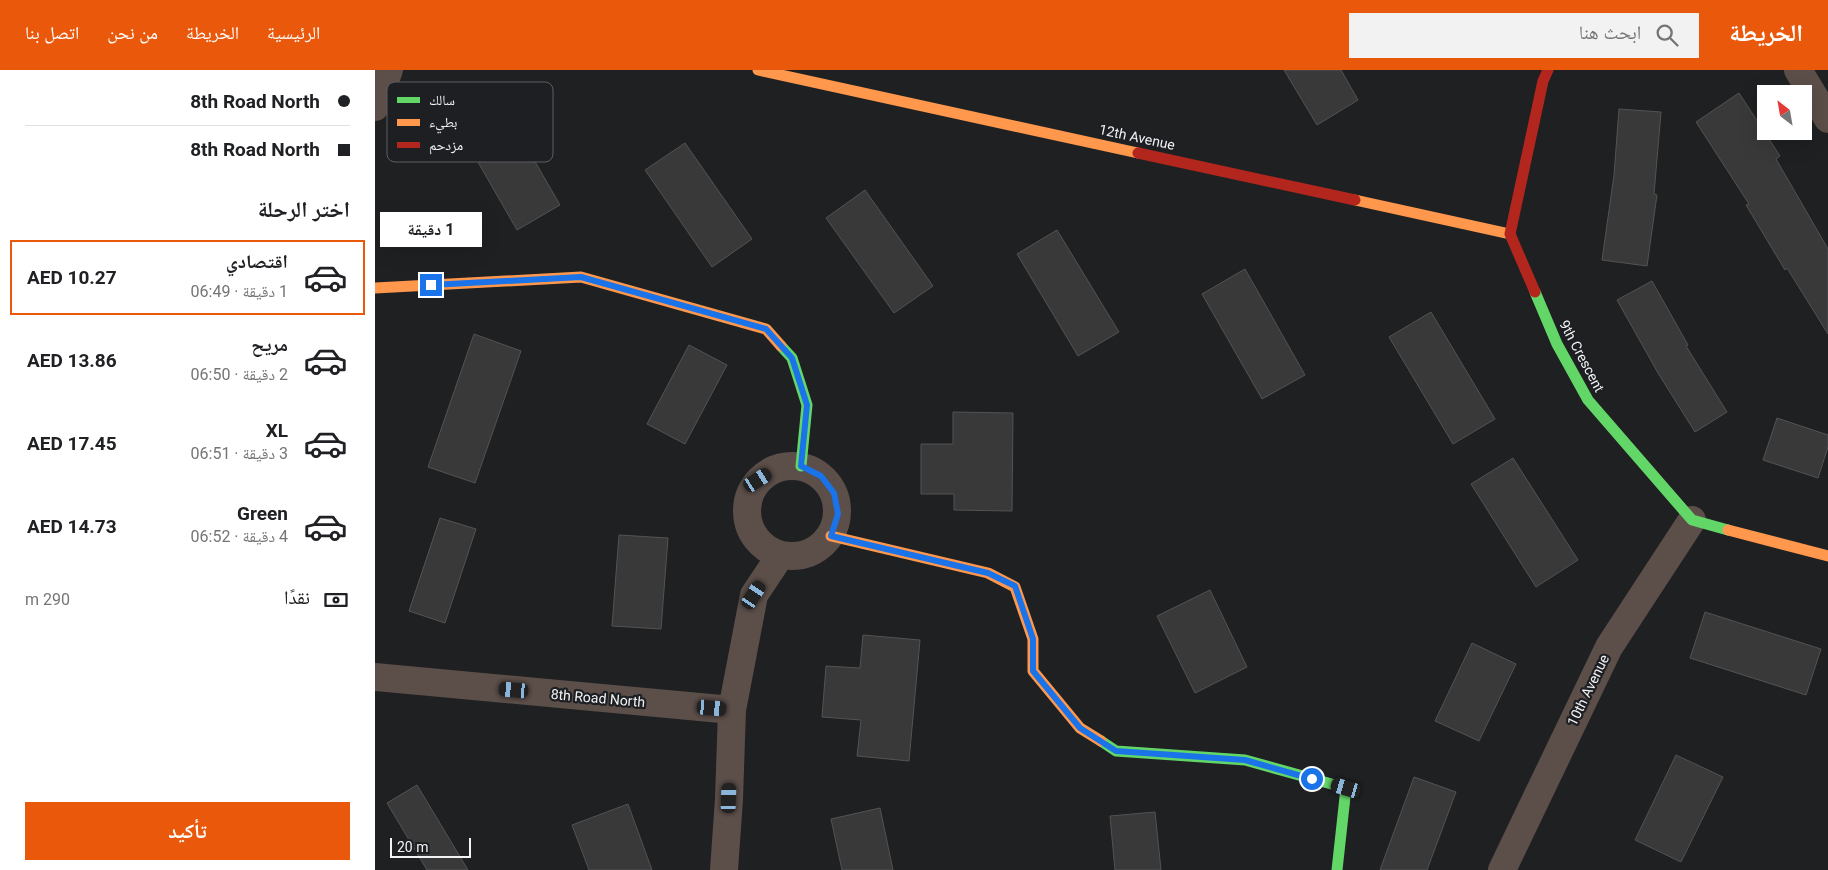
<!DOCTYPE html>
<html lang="ar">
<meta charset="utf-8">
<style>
body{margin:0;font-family:Roboto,"Noto Naskh Arabic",sans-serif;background:#f2f2f2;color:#202124;direction:rtl;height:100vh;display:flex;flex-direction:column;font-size:19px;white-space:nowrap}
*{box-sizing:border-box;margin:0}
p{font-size:16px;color:#757577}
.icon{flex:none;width:28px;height:28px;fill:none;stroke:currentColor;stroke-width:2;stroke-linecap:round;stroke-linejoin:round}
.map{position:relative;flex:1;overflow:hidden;direction:ltr}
.panel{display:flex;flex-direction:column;background:#fff;width:375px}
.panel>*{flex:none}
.hud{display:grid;align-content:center;height:110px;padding:0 25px;background:#fff}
.needle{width:32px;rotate:329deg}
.controls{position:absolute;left:1382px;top:15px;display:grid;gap:10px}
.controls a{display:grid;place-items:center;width:55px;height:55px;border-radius:0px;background:#fff;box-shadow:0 5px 20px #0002;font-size:25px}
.scale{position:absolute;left:15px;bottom:12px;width:81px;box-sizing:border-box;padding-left:5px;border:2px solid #f1f3f5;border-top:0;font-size:14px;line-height:18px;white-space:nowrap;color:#f1f3f5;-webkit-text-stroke:4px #1d1f23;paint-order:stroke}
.end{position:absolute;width:22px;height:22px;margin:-11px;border:6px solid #1a73e8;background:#fff;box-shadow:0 0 0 2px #fff}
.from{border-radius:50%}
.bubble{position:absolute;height:35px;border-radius:0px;background:#fff;box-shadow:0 5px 20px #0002;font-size:16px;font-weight:700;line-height:35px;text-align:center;direction:rtl}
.car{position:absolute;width:15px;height:30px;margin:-15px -8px;border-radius:6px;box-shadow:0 0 4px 1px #0007;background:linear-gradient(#222 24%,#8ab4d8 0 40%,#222 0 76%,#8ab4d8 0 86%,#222 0)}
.hud b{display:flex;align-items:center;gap:18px;height:48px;font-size:19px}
.hud b+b{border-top:1px solid #e0e0e0}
.hud i{width:12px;height:12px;background:#202124}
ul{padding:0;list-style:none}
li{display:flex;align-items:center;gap:15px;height:75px;margin:0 10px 8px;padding:0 15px;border:2px solid transparent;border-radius:0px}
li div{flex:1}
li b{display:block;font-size:19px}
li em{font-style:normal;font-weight:700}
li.current{border-color:#ea580c}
li>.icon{width:45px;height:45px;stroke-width:1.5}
h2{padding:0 25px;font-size:22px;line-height:60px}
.pay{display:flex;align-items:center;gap:12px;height:55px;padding:0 25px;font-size:19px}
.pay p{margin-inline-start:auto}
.cta{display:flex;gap:10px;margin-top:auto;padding:10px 25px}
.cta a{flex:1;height:58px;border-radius:0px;background:#ea580c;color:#fff;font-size:20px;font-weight:700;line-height:58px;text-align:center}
header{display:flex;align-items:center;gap:30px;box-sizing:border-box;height:70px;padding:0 25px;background:#ea580c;color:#fff}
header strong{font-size:24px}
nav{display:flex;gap:28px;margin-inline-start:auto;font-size:18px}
.search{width:350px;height:45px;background:#f2f2f2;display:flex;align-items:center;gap:12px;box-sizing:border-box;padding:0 18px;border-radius:0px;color:#757577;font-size:19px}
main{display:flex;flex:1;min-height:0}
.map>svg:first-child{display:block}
.building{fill:#39393a;stroke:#535354}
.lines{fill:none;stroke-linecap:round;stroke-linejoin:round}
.street{stroke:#5c4e49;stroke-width:28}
.fast{stroke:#63d668;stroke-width:11}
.slow{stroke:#ff974d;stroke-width:11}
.jam{stroke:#b3261e;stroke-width:11}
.route{stroke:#1a73e8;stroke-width:6}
.labels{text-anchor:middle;stroke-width:4.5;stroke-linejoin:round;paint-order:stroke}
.street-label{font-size:14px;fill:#f1f3f5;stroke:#1d1f23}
.key{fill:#1d1f23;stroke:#5d5f62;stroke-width:1}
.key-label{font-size:14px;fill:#f1f3f5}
</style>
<header>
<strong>الخريطة</strong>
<div class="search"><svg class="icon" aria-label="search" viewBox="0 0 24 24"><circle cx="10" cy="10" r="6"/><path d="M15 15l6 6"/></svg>ابحث هنا</div>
<nav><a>الرئيسية</a><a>الخريطة</a><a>من نحن</a><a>اتصل بنا</a></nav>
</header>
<main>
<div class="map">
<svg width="1453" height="800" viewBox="0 0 1453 800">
<rect width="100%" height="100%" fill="#1e2022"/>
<!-- building -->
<g class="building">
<polygon points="909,0 966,0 983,30 942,55"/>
<polygon points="1364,23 1405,86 1401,89 1453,179 1453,264 1412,198 1410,200 1371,135 1374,134 1321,52"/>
<polygon points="1244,39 1286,42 1279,124 1282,125 1272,196 1227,190 1239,105"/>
<polygon points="139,55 185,135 142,160 96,80"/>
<polygon points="310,73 377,169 337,197 270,100"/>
<polygon points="490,120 558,216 519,243 451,148"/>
<polygon points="682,160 744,262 703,286 642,184"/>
<polygon points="870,199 930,305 887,329 827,224"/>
<polygon points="1277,211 1313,275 1311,276 1352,342 1320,362 1283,303 1242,230"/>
<polygon points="1056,242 1120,349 1078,374 1014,267"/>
<polygon points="99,264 146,281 100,413 53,397"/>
<polygon points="314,275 352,295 310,374 272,354"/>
<polygon points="578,342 638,343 637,441 579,440 579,424 546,424 546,374 578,374"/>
<polygon points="1402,348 1453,365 1453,377 1443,408 1388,390"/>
<polygon points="1138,388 1203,490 1161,517 1096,414"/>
<polygon points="65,448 101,459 70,553 34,541"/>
<polygon points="244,465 293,468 286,559 237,556"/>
<polygon points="835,520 872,597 820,623 782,546"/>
<polygon points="1330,542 1446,579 1431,625 1315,588"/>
<polygon points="488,565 545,570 534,691 482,686 486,650 447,647 451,596 485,598"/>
<polygon points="1097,573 1141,594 1104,671 1060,651"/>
<polygon points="1301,685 1348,707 1306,792 1260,770"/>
<polygon points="1039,707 1081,722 1052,800 1005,800"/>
<polygon points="42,715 93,800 52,800 12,733"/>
<polygon points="253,734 277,800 214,800 197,755"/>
<polygon points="505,738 518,800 467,800 456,749"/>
<polygon points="780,742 786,800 740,800 735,746"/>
</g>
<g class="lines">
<!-- street -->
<g class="street">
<polyline points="1423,0 1453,49"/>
<polyline points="0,37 14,0"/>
<circle cx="417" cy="441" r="45"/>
<polyline points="0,607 357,640"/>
<polyline points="349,800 354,729 357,640 379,525 405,486"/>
<polyline points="1127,800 1234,577 1317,450"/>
</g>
<!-- fast -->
<g class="fast">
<polyline points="1160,222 1182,274 1213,330 1317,450 1353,460"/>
<polyline points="406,276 417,288 432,335 426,396"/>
<polyline points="726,671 741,681 870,690 971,718 962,800"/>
</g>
<!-- slow -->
<g class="slow">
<polyline points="383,0 763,83"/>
<polyline points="980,130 1135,164"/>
<polyline points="0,218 206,207 391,259 406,276"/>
<polyline points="1353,460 1453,486"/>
<polyline points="456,466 613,503 640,517 658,569 658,601 705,658 726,671"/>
</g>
<!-- jam -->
<g class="jam">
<polyline points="763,83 980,130"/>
<polyline points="1160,222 1135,164 1168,11 1173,0"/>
</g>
</g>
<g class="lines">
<!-- route -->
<polyline class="route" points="56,215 206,207 391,259 417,288 432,335 426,396 446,406 459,423 463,444 456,466 613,503 640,516 658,569 658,601 705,658 741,681 870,690 937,709"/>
</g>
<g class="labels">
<!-- street labels -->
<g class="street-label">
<text transform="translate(762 67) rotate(12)" y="5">12th Avenue</text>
<text transform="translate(1207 286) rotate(62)" y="5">9th Crescent</text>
<text transform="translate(1213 620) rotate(-64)" y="5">10th Avenue</text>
<text transform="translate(223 628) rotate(5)" y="5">8th Road North</text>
</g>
</g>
<!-- legend -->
<rect x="12" y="12" width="166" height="80" rx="8" class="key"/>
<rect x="22" y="27" width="23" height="6" fill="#63d668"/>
<rect x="22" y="49" width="23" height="7" fill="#ff974d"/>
<rect x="22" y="72" width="23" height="6" fill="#b3261e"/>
<g class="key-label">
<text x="54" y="35">سالك</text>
<text x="54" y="57">بطيء</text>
<text x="54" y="80">مزدحم</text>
</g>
</svg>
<div class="controls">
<a><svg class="needle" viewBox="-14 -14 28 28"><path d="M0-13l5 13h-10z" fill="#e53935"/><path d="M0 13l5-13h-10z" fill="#757577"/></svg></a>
</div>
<div class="scale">20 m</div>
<i class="end from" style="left:937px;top:709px"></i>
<i class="end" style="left:56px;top:215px"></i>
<div class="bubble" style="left:5px;top:142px;width:102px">1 دقيقة</div>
<i class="car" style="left:383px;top:410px;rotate:58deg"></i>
<i class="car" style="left:379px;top:525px;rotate:33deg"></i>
<i class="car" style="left:139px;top:620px;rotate:275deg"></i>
<i class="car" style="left:337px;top:638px;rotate:95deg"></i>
<i class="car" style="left:971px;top:718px;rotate:286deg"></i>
<i class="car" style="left:354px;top:728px;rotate:2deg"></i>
</div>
<section class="panel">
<div class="hud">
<b><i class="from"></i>8th Road North</b>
<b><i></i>8th Road North</b>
</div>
<h2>اختر الرحلة</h2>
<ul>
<li class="current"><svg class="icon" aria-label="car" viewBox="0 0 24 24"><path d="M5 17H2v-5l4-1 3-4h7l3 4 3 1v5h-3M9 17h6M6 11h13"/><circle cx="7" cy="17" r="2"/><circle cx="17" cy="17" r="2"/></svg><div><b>اقتصادي</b><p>1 دقيقة · 06:49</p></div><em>AED 10.27</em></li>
<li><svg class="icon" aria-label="car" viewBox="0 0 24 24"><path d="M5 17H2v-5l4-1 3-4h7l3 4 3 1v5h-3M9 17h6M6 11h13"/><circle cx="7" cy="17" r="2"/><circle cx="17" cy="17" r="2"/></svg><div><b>مريح</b><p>2 دقيقة · 06:50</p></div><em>AED 13.86</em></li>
<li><svg class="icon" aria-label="car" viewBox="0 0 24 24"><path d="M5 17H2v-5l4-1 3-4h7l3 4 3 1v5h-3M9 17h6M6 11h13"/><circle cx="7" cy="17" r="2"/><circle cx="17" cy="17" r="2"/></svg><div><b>XL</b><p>3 دقيقة · 06:51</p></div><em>AED 17.45</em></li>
<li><svg class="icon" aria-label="car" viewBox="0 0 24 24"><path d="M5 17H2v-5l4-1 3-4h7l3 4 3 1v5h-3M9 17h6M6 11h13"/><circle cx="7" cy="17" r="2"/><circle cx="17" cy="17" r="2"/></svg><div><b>Green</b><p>4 دقيقة · 06:52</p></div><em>AED 14.73</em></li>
</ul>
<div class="pay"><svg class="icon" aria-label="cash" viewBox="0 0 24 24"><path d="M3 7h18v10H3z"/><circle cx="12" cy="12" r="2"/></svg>نقدًا<p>290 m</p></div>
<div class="cta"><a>تأكيد</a></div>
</section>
</main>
